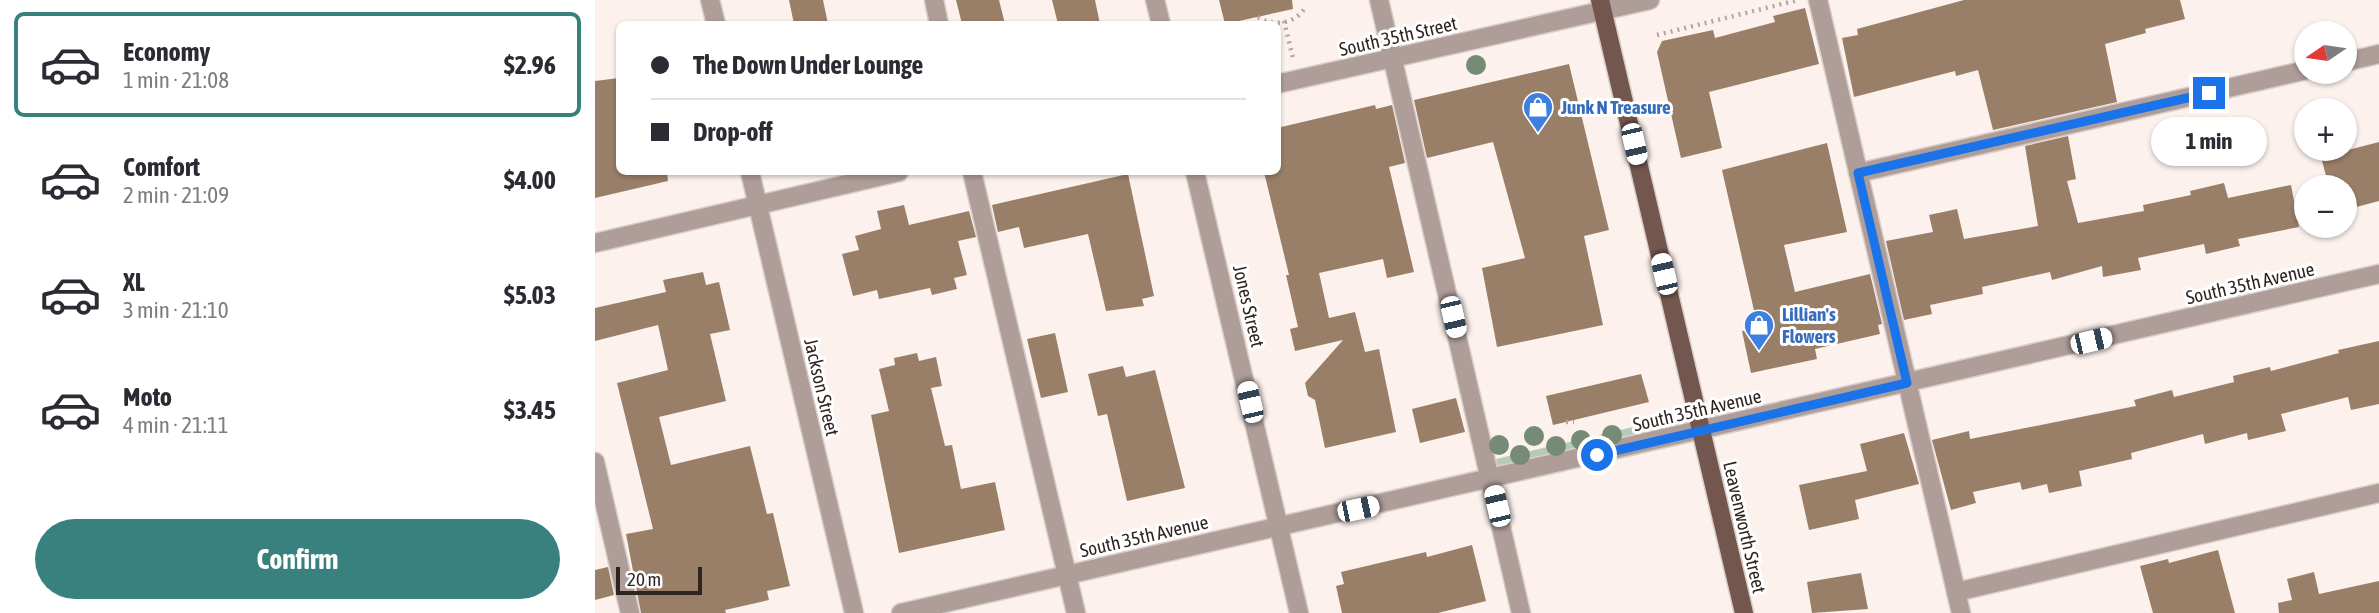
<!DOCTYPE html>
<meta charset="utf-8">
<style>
body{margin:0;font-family:"Asap Condensed",sans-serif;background:#f2f2f3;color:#2b2b33;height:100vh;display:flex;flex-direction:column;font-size:26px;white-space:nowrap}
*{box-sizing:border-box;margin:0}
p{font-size:23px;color:#7c7c81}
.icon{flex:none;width:38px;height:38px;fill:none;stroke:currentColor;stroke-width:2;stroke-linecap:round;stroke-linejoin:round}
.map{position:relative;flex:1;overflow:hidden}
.panel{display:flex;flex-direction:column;background:#fff;width:595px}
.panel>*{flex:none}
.guide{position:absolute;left:21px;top:21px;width:665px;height:154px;border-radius:10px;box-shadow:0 2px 5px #0004;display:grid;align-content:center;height:154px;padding:0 35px;background:#fff}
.needle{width:46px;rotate:257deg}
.tools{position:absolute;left:1699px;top:21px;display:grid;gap:14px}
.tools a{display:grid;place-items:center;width:63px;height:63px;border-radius:50%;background:#fff;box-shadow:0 2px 5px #0004;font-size:35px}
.scale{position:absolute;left:21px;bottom:18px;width:86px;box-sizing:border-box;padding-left:7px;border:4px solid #2e2521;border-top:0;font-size:19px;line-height:24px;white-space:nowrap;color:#2e2521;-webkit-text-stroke:5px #fff;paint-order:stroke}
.end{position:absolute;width:32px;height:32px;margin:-16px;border:9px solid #1a73e8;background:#fff;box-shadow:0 0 0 4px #fff}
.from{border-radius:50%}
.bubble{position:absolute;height:49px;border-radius:24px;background:#fff;box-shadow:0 2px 5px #0004;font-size:23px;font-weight:700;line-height:49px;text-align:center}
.car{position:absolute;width:21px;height:42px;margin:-21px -10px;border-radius:9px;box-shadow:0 0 5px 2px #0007;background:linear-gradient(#fff 24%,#345 0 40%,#fff 0 76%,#345 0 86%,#fff 0)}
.guide b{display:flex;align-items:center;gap:24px;height:66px;font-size:26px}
.guide b+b{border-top:2px solid #e1e1e2}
.guide i{width:18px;height:18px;background:#2b2b33}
ul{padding:12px 0 0;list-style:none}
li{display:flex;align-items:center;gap:21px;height:105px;margin:0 14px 10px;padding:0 21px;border:4px solid transparent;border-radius:10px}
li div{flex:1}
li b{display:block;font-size:26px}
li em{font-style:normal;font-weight:700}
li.selected{border-color:#38817f}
li>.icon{width:63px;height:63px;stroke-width:1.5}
.cta{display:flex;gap:14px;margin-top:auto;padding:14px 35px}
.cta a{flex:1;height:80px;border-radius:42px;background:#38817f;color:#fff;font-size:28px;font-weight:700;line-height:80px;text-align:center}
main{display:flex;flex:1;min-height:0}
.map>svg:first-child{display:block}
.green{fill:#b6cab8}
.building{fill:#9a7f68}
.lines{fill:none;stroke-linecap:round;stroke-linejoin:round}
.minor-casing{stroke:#d7ccc8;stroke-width:21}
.major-casing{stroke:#d7ccc8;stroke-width:21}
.path{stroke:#b1a6a2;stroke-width:4.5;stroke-dasharray:2 5;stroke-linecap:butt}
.minor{stroke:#ae9d98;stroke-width:18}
.major{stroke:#73574f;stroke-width:18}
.tree{fill:#758b76}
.route{stroke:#1a73e8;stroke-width:9}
.labels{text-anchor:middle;stroke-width:6;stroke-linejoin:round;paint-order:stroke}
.street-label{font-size:19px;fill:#2e2521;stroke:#fff}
.shop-label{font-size:19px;font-weight:bold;fill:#366cbe;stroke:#fff;text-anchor:start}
</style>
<main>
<section class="panel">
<ul>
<li class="selected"><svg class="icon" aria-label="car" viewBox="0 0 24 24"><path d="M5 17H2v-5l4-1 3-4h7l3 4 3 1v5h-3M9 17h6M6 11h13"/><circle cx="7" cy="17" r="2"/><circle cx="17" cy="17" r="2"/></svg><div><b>Economy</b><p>1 min · 21:08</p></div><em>$2.96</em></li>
<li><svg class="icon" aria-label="car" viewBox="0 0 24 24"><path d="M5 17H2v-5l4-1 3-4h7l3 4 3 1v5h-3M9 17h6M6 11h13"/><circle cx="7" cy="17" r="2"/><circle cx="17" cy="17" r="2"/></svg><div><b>Comfort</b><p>2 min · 21:09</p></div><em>$4.00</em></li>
<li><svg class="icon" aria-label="car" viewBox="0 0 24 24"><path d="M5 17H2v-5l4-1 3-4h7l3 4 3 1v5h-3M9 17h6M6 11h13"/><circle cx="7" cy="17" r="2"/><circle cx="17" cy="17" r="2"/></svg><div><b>XL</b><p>3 min · 21:10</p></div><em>$5.03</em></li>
<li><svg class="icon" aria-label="car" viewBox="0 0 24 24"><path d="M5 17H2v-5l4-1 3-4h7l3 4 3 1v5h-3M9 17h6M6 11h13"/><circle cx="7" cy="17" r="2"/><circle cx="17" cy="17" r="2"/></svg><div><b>Moto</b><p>4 min · 21:11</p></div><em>$3.45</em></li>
</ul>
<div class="cta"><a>Confirm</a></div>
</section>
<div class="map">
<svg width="1784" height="613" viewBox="0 0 1784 613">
<rect width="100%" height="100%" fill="#fcf1ed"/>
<!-- green -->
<polygon class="green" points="1038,427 1040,434 902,466 901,459"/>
<!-- building -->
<g class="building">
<polygon points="194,0 228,0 233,24 199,24"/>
<polygon points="361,0 404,0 410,24 367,24"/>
<polygon points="457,0 500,0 505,24 463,24"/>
<polygon points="624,0 697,0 698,9 630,24"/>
<polygon points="1369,0 1585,0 1590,19 1550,29 1551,33 1510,44 1522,102 1398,130 1383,70 1361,76 1360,71 1259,97 1247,38 1263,35 1262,29"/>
<polygon points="1210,8 1224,64 1114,92 1127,148 1086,158 1062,52 1067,41 1118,30 1120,38 1180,22 1178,16"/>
<polygon points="974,64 1014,230 989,236 1008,325 902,347 887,268 930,258 898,142 832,158 819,100"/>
<polygon points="24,78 24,172 72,172 73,181 0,198 0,81"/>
<polygon points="780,105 781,109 797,105 810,163 794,167 819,272 792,278 788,259 724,273 734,318 760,312 770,352 784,349 801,432 730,448 720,400 713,396 710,383 748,340 700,351 695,329 703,327 691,275 694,275 669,172 682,172 682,128"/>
<polygon points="1473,136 1481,179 1472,181 1483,223 1549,211 1548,205 1596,195 1595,191 1629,183 1633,198 1696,185 1704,227 1643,239 1645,246 1611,254 1609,244 1543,258 1546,270 1508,277 1507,266 1457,280 1455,272 1387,287 1388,294 1335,305 1337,314 1309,320 1291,241 1338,232 1334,215 1362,209 1369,239 1443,226 1430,146"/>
<polygon points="1784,142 1784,201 1750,210 1750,187 1734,187 1726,157"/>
<polygon points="1232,143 1252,232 1189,245 1200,292 1275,274 1287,324 1283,325 1285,334 1220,349 1222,359 1156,373 1147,331 1163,328 1127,170"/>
<polygon points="533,174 559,296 547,299 549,306 511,311 493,234 429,248 424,227 403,232 397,205"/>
<polygon points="309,205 314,225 374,211 381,237 363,241 372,275 359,278 362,289 337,295 335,288 284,299 282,290 258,296 247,254 264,250 260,236 286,229 282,211"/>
<polygon points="108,272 111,285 124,282 135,330 115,334 131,401 64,417 76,465 155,446 172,514 178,513 195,586 172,591 174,600 130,610 131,613 46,613 31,534 58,529 22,383 73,370 63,325 0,341 0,308 71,292 68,280"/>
<polygon points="460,333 473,392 446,398 432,339"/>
<polygon points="1784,341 1784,404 1756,410 1753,397 1686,414 1691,431 1653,440 1652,433 1610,444 1608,434 1536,453 1537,459 1484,471 1487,486 1454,493 1452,484 1427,490 1425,482 1378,492 1381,503 1356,510 1337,440 1374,431 1375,439 1541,406 1539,400 1577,390 1579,397 1639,382 1638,376 1675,367 1676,371 1744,353 1743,350"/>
<polygon points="322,353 324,361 341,357 347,386 336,388 350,446 357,445 366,489 400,482 410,530 304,553 276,415 294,411 284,369 300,365 299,358"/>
<polygon points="528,366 531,377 560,370 590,488 532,501 512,414 503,416 493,374"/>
<polygon points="1046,374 1054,402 958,425 951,396"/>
<polygon points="861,398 870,432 825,443 817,409"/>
<polygon points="1309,433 1324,484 1260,500 1264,519 1214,530 1204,485 1272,471 1265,444"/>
<polygon points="877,545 891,601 843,613 747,613 741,586 749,584 746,572 831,552 832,557"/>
<polygon points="1623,550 1640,613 1558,613 1545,566 1573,559 1574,563"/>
<polygon points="13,567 19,595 0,600 0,570"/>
<polygon points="1719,572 1724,594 1784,581 1784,613 1684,613 1683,603 1697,600 1692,579"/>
<polygon points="1266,573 1273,609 1217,613 1212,582"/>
</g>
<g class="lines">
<!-- minor casing -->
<g class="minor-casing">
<g id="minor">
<polyline points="115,0 121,24"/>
<polyline points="339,0 344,24"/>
<polyline points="560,0 566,24"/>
<polyline points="784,0 926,613"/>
<polyline points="1223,0 1366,613"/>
<polyline points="1750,62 1784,54"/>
<polyline points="682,84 1055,0"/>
<polyline points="155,172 259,613"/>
<polyline points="377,172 481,613"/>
<polyline points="600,172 704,613"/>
<polyline points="1263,173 1712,70"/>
<polyline points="0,243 304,172"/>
<polyline points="0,462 35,613"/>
<polyline points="1361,592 1784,493"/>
<polyline points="306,613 1784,274"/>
</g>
</g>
<!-- major casing -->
<g class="major-casing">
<polyline id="major" points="1005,0 1149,613"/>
</g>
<!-- path -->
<g class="path">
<path d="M663,17c17,11 39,6 48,-11"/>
<polyline points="689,21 698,58"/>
<polyline points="1062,35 1203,0"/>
<polyline points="971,422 979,422"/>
</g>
<!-- minor -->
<use href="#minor" class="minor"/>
<!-- major -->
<use href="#major" class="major"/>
</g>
<!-- trees -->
<g class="tree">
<circle cx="881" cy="65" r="10"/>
<circle cx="1017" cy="435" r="10"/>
<circle cx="939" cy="436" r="10"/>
<circle cx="986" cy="440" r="10"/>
<circle cx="904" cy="445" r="10"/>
<circle cx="961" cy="446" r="10"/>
<circle cx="925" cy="455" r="10"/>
</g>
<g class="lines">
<!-- route -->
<polyline class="route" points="1002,455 1312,383 1263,173 1614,93"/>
</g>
<!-- icons -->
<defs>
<g id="shop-pin" transform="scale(1.575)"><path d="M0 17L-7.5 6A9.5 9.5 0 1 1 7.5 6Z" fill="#3f7fe0" stroke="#fff"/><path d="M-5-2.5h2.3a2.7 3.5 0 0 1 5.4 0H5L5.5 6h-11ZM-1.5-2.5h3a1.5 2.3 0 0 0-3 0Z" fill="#fff"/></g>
</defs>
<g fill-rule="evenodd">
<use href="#shop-pin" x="943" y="107"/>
<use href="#shop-pin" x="1164" y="325"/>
</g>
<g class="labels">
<!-- street labels -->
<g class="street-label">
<text transform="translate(803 36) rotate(-13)" y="7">South 35th Street</text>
<text transform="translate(1655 283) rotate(-13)" y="7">South 35th Avenue</text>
<text transform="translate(654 306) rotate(77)" y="7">Jones Street</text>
<text transform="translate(227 387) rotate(77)" y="7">Jackson Street</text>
<text transform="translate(1102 410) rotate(-13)" y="7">South 35th Avenue</text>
<text transform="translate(1150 527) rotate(77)" y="7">Leavenworth Street</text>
<text transform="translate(549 536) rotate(-13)" y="7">South 35th Avenue</text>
</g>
<!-- shop labels -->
<g class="shop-label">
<text x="966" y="114">Junk N Treasure</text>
<text x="1187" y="321">Lillian's<tspan x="1187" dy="22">Flowers</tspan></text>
</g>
</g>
</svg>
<div class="tools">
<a><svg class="needle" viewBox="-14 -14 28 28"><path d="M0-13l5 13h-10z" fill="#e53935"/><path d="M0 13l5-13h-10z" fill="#7c7c81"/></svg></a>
<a>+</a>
<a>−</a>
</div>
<div class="scale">20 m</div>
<i class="end from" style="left:1002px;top:455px"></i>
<i class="end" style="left:1614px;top:93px"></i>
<div class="bubble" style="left:1556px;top:117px;width:116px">1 min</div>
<i class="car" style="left:1039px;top:144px;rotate:167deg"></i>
<i class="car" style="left:1069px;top:274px;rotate:347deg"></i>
<i class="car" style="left:858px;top:317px;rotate:167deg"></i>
<i class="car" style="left:1496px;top:341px;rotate:77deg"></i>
<i class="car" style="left:655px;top:402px;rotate:347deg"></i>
<i class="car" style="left:902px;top:506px;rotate:347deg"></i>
<i class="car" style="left:763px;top:509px;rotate:78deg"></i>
<div class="guide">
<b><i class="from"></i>The Down Under Lounge</b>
<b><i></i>Drop-off</b>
</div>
</div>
</main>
